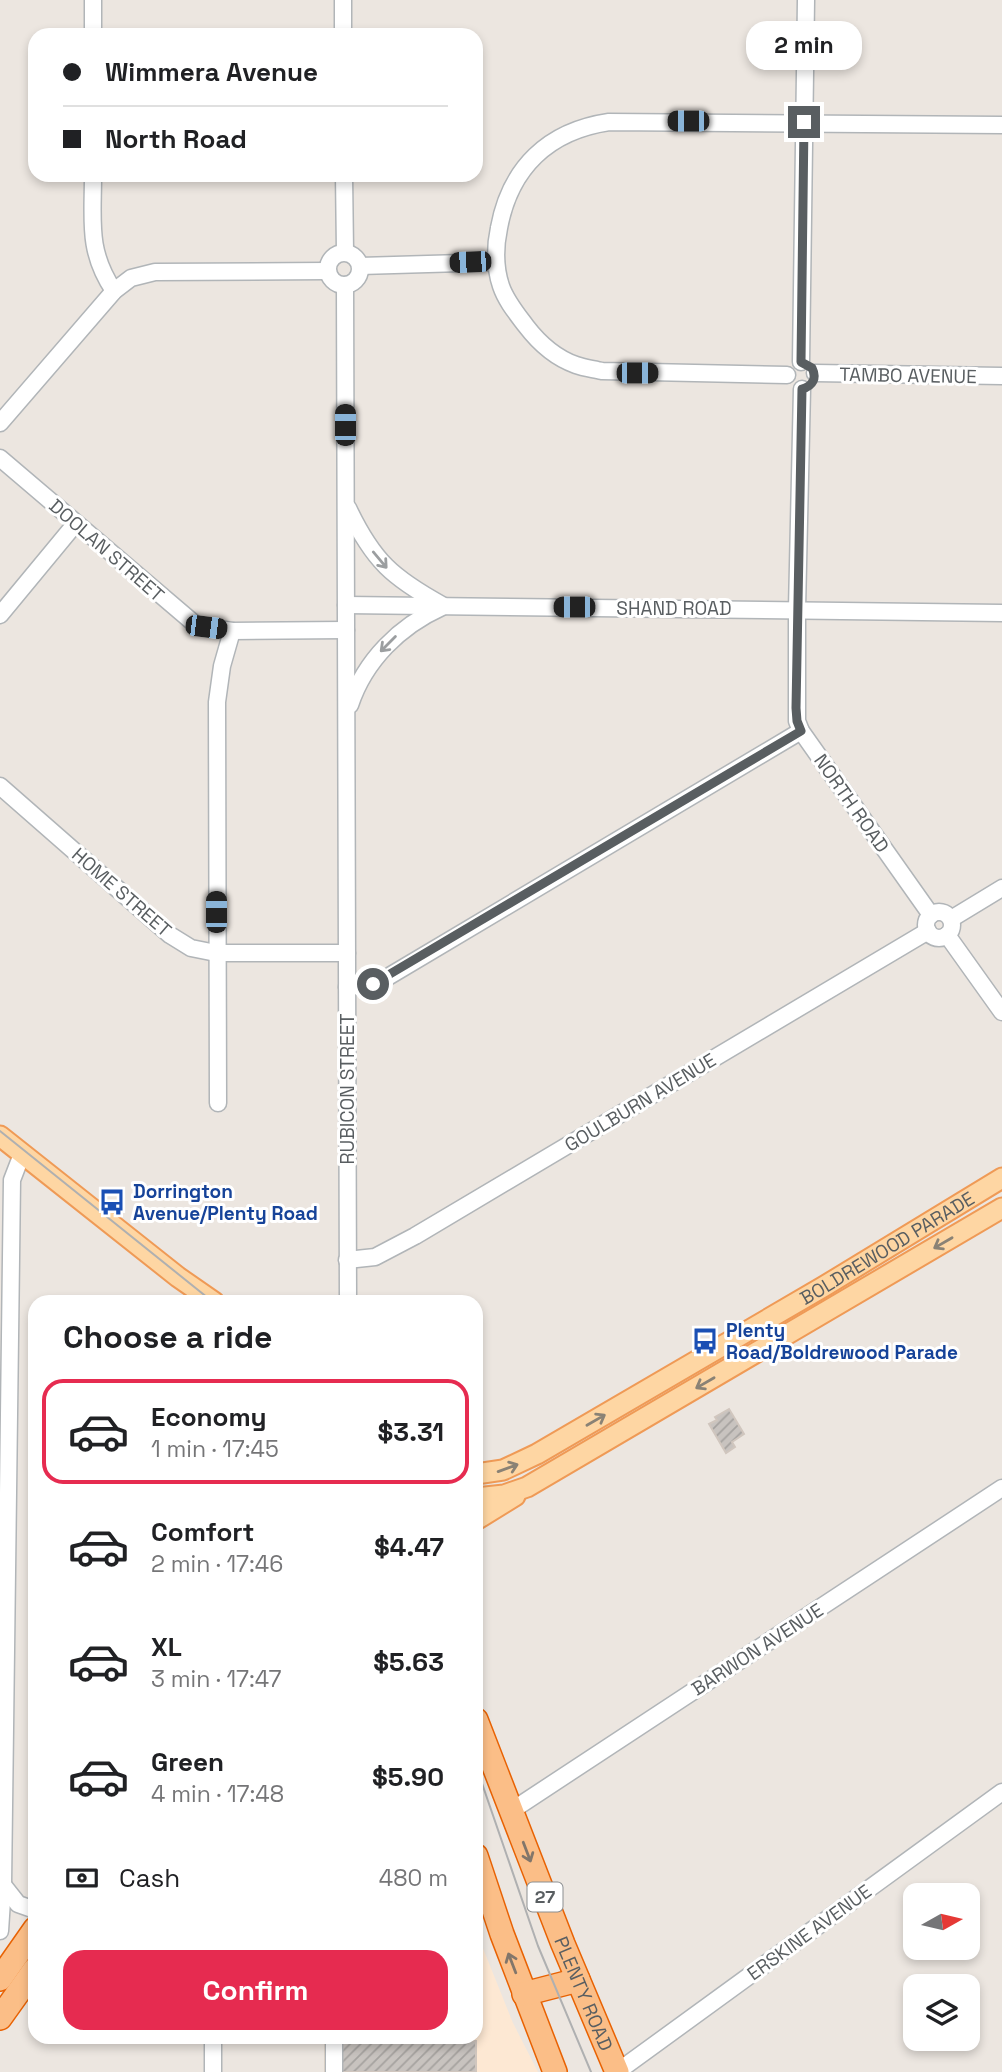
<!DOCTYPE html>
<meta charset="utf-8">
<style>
body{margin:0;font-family:"Space Grotesk",sans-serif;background:#f2f2f2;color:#202124;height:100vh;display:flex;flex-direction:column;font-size:26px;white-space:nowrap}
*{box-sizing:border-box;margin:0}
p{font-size:23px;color:#757577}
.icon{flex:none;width:38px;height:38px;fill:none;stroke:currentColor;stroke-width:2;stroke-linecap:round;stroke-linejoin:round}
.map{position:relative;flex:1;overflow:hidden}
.panel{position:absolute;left:28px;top:1295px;width:455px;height:749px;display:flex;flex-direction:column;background:#fff;border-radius:21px;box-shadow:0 4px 10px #0003}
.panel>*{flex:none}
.banner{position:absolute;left:28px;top:28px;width:455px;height:154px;border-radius:21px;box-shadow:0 4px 10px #0003;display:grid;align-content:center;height:154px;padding:0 35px;background:#fff}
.needle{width:46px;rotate:82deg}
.tools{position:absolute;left:903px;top:1883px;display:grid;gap:14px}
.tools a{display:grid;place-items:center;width:77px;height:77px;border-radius:14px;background:#fff;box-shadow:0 4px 10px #0003;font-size:35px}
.end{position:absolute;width:32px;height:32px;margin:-16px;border:9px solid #595e61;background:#fff;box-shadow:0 0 0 4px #fff}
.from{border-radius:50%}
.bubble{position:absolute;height:49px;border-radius:21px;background:#fff;box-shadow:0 4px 10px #0003;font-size:23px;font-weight:700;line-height:49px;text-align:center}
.car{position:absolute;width:21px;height:42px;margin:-21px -10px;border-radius:9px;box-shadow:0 0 5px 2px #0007;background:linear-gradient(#222 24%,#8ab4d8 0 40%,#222 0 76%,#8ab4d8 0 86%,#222 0)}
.banner b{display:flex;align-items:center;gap:24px;height:66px;font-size:26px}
.banner b+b{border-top:2px solid #e0e0e0}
.banner i{width:18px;height:18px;background:#202124}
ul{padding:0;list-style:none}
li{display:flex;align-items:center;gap:21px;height:105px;margin:0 14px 10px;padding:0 21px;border:4px solid transparent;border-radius:21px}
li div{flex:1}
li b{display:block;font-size:26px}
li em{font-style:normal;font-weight:700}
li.active{border-color:#e62b50}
li>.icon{width:63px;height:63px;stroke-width:1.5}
h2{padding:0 35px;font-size:32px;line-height:84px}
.pay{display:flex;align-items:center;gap:18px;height:77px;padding:0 35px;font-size:26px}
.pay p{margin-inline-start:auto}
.action{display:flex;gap:14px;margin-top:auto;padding:14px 35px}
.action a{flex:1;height:80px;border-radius:21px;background:#e62b50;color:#fff;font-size:28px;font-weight:700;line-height:80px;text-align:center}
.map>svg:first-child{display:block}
.commercial{fill:#fde8d3}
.building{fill:url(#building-hatch);stroke:#d0c6be;stroke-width:2}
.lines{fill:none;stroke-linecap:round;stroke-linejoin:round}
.minor-casing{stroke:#b1b5b8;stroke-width:19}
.major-casing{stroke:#ef9a56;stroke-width:23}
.highway-casing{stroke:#e86203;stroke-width:26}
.minor{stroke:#fff;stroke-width:16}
.major{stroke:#fed6a3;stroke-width:19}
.highway{stroke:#fbbe87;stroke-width:23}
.tram{stroke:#afb0b1;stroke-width:2}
.oneway{stroke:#9b9ea0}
.oneway2{stroke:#8a8275}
.oneway3{stroke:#82766a}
.route{stroke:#595e61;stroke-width:9}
.labels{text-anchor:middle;stroke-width:6;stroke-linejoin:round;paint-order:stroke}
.shield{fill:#fff;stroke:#8b8e90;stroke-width:2}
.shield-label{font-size:18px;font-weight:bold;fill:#595e61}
.street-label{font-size:19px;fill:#595e61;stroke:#fff}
.transit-label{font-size:19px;font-weight:bold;fill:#164399;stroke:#fff;text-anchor:start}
</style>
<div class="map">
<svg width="1002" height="2072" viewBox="0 0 1002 2072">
<defs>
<pattern id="building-hatch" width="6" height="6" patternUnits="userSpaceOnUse" patternTransform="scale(1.75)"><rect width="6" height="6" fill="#c8c3bf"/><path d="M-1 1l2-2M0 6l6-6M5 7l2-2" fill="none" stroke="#a5a29f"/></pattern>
</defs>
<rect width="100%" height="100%" fill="#ece6e0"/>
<!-- commercial -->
<polygon class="commercial" points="476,1931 513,2023 538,2072 324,2072 324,2037 476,2037"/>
<!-- building -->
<g class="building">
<polygon points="729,1409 744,1434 732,1442 735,1447 726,1453 709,1424 717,1420 715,1417"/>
<polygon points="342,2039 476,2041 476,2072 341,2072"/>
</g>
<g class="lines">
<!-- minor casing -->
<g class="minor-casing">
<g id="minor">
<polyline points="93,0 93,35"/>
<polyline points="343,0 343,35"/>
<path d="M93,175c0,46 -6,76 21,116"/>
<polyline points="344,175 345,252"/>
<circle cx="344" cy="269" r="16"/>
<polyline points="360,266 496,262"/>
<polyline points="345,285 348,1302"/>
<polyline points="801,362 806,0"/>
<polyline points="815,373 1002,376"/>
<path d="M787,375l-185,-4c-8,-2 -18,-3 -26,-6 -20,-7 -37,-22 -50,-39 -9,-12 -20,-25 -25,-40 -6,-18 -6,-39 -2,-58 11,-60 49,-97 110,-106l393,3"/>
<polyline points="802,389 797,609 797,721 801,731 931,915"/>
<polyline points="0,423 114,291 131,278 155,272 328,271"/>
<polyline points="0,458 196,625 232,631 346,630"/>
<path d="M348,508c25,53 45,70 94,97"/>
<polyline points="346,605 1002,613"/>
<polyline points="0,615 76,523"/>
<path d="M350,705c15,-45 50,-79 92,-98"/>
<polyline points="0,786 170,935 191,948 216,953 347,953"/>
<circle cx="939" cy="925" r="13"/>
<polyline points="951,919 1002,888"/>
<polyline points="947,935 1002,1012"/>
<polyline points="347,987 368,985 381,981 801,731"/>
<polyline points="218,1103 217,702 222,666 232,631"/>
<polyline points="347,1260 375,1257 415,1236 928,931"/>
<polyline points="511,1811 1002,1488"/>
<polyline points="3,1885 18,1904 35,1910"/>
<polyline points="0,1931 3,1885 12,1180 22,1154"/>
<polyline points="213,2072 213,2037"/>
<polyline points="334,2072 334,2037"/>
<polyline points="617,2072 1002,1792"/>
</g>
</g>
<!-- major casing -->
<g class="major-casing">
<g id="major">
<polyline points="0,1136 178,1277 214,1302"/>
<path id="s1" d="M476,1474l27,-4 34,-16 286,-167 179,-109"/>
<polyline points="476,1498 504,1495 527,1487 1002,1208"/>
<polyline points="476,1520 515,1496"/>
</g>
</g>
<!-- highway casing -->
<g class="highway-casing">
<g id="highway">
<path id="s2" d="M476,1720l87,224 54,128"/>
<polyline points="476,1856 502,1934 555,2072"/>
<polyline points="0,1979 35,1929"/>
<polyline points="524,1994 578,1980"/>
<polyline points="0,2018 35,1969"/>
</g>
</g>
<!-- minor -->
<use href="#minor" class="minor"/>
<!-- major -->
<use href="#major" class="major"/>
<!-- highway -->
<use href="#highway" class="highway"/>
<!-- tram -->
<g class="tram">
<polyline points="0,1131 213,1302"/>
<polyline points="476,1766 538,1946 591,2072"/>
</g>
</g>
<!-- one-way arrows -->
<defs><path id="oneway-shaft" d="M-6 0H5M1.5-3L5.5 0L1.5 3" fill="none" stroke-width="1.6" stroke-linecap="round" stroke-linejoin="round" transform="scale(1.75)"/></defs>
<g class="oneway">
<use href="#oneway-shaft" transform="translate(380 560) rotate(50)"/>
<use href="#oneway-shaft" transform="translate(388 644) rotate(135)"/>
</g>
<g class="oneway2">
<use href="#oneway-shaft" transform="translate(943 1243) rotate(150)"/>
<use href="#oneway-shaft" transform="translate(705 1383) rotate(150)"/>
<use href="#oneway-shaft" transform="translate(596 1420) rotate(-30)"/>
<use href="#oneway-shaft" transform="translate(508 1468) rotate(-20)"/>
</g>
<g class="oneway3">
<use href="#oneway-shaft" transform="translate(527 1852) rotate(69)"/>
<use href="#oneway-shaft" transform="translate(512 1963) rotate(-111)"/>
</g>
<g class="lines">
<!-- route -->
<path class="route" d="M373,984l428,-253 -4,-10 -1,-13 6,-319c11,-3 15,-11 10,-21l-11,-6 3,-240"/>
</g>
<!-- icons -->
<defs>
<g id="bus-bare" transform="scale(2.1)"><path d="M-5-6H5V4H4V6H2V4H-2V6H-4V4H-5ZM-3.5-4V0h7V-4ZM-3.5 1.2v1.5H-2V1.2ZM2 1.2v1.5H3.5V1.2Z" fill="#1a4fb4" stroke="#fff" stroke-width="2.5" paint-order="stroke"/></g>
</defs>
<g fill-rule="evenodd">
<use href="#bus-bare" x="112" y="1202"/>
<use href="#bus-bare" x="705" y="1341"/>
</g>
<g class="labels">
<!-- shield labels -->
<rect class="shield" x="527.5" y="1882.5" width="35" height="29" rx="5"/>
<g class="shield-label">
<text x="545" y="1903">27</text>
</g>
<!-- street labels -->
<g class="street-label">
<text transform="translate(908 375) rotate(1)" y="7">TAMBO AVENUE</text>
<text transform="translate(107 550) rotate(41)" y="7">DOOLAN STREET</text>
<text x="674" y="615">SHAND ROAD</text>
<text transform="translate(852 803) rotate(55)" y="7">NORTH ROAD</text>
<text transform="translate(122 892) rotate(41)" y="7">HOME STREET</text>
<text transform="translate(347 1089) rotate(-90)" y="7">RUBICON STREET</text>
<text transform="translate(640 1102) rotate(-31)" y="7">GOULBURN AVENUE</text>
<text dy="7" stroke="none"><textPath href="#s1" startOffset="471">BOLDREWOOD PARADE</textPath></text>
<text transform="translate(757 1649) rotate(-33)" y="7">BARWON AVENUE</text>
<text transform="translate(809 1932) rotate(-36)" y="7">ERSKINE AVENUE</text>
<text dy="7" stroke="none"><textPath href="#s2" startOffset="294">PLENTY ROAD</textPath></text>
</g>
<!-- transit labels -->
<g class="transit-label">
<text x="133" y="1198">Dorrington<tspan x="133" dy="22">Avenue/Plenty Road</tspan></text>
<text x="726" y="1337">Plenty<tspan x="726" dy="22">Road/Boldrewood Parade</tspan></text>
</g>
</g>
</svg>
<div class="tools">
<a><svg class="needle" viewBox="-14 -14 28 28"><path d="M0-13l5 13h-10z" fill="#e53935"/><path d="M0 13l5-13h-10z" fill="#757577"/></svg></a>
<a><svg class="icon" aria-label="layers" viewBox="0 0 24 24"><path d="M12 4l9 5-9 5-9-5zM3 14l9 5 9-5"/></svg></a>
</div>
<i class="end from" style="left:373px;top:984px"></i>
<i class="end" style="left:804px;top:122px"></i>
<div class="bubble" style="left:746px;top:21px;width:116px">2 min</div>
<i class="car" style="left:688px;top:121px;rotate:270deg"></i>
<i class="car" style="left:470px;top:262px;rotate:268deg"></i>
<i class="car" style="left:637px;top:373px;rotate:90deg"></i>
<i class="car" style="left:345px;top:425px;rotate:0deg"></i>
<i class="car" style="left:574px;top:607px;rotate:270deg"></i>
<i class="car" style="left:206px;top:627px;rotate:97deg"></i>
<i class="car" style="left:216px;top:912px;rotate:0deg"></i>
<div class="banner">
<b><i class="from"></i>Wimmera Avenue</b>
<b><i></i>North Road</b>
</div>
<section class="panel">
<h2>Choose a ride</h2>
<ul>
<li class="active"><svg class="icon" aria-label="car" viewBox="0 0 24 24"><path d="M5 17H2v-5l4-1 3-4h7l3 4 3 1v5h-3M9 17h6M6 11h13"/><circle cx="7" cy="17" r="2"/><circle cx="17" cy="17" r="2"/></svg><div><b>Economy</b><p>1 min · 17:45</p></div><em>$3.31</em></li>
<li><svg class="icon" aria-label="car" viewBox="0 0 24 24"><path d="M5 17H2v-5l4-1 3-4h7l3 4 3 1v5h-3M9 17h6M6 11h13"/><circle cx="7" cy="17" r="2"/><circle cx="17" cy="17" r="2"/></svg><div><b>Comfort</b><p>2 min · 17:46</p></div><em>$4.47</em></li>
<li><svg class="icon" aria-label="car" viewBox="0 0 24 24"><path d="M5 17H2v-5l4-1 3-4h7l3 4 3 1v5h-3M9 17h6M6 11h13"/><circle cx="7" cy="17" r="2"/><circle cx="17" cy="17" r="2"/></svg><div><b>XL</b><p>3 min · 17:47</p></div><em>$5.63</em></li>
<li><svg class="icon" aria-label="car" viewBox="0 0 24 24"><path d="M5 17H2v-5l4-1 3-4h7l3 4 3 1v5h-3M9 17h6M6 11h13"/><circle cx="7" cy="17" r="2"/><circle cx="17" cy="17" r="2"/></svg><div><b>Green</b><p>4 min · 17:48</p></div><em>$5.90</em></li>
</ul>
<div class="pay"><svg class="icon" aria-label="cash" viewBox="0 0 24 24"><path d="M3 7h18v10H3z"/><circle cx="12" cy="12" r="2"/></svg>Cash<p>480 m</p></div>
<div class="action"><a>Confirm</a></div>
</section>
</div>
